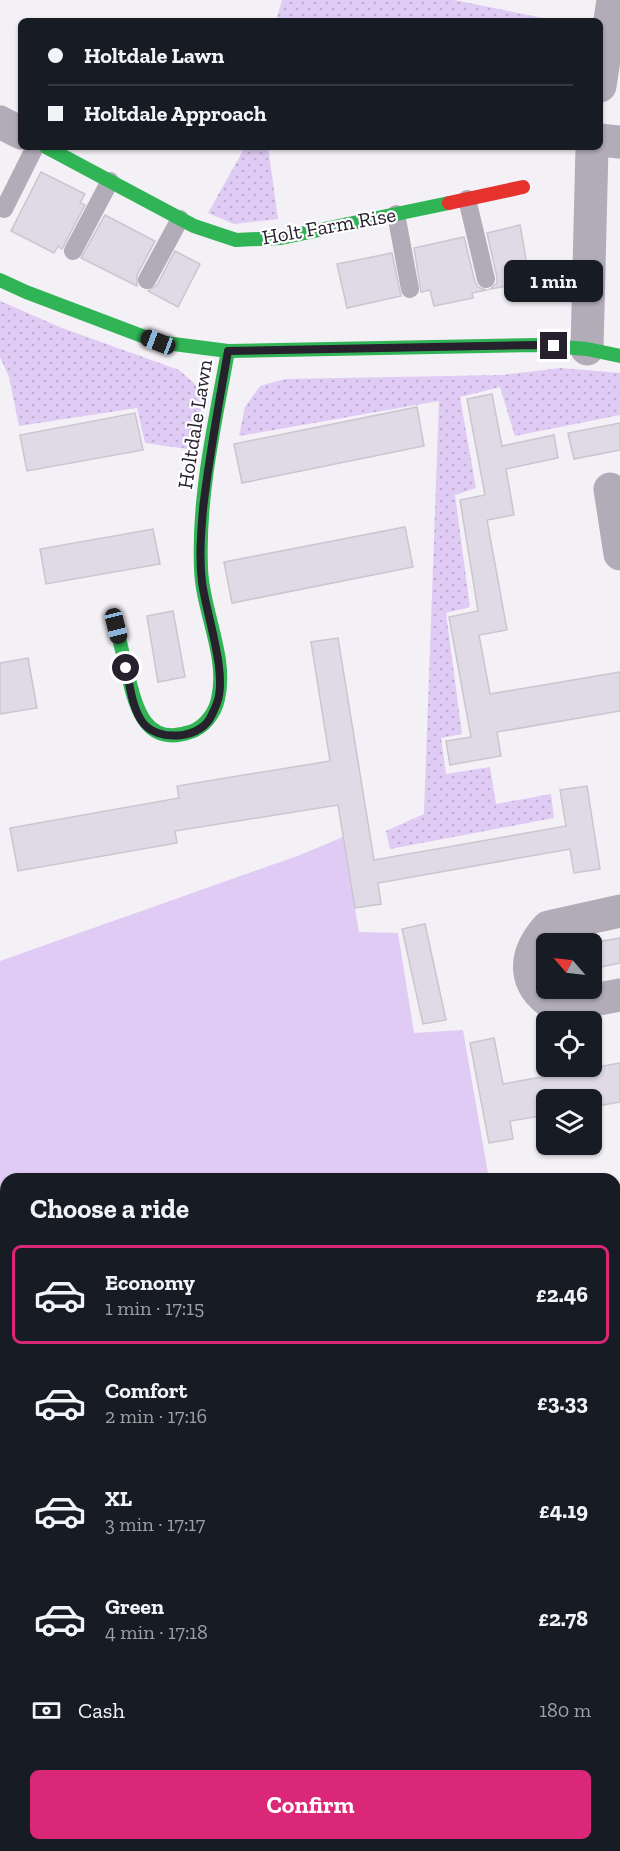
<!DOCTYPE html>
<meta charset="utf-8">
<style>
body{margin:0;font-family:"Zilla Slab",serif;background:#20242c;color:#f1f3f6;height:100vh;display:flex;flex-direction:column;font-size:22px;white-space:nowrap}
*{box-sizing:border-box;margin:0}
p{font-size:20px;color:#9ea1a6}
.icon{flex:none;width:33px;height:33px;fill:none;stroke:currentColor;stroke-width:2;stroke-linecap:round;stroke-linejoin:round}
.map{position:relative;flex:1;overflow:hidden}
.details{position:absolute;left:0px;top:1173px;width:621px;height:678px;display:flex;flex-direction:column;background:#171b24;border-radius:18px 18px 0 0;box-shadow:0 2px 4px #0004}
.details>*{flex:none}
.banner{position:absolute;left:18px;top:18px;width:585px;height:132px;border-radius:9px;box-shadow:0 2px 4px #0004;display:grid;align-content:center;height:132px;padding:0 30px;background:#171b24}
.needle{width:39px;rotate:298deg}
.buttons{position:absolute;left:536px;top:933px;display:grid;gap:12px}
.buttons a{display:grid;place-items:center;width:66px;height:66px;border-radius:9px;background:#171b24;box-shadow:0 2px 4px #0004;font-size:30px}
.end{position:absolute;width:27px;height:27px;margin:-14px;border:8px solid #27212d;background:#fff;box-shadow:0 0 0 3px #fff}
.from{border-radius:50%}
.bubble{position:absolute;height:42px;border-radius:9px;background:#171b24;box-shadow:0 2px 4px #0004;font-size:20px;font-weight:700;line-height:42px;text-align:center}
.car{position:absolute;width:18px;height:36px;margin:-18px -9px;border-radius:8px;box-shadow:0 0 4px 2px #0007;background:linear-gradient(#222 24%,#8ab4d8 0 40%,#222 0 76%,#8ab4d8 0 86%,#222 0)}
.banner b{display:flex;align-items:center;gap:21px;height:57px;font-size:22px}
.banner b+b{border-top:2px solid #363941}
.banner i{width:15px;height:15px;background:#f1f3f6}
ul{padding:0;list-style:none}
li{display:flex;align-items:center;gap:18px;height:99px;margin:0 12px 9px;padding:0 18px;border:3px solid transparent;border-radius:9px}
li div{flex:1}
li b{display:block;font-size:22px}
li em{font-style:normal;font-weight:700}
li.selected{border-color:#db2777}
li>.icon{width:54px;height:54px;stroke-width:1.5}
h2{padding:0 30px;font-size:27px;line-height:72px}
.pay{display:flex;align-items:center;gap:15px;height:66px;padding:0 30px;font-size:22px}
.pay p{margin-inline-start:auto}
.action{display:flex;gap:12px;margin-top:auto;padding:12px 30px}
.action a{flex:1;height:69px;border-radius:9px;background:#db2777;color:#fff;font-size:24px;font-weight:700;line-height:69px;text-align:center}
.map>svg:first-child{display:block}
.grass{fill:url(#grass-dots)}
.park{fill:#e0cbf5}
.building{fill:#e0dae7;stroke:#cac5ce;stroke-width:1.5}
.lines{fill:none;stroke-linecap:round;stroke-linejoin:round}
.lane{stroke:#b2abb8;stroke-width:18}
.street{stroke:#b2abb8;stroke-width:33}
.fast{stroke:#30b455;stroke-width:14}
.jam{stroke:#e5322d;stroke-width:14}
.route{stroke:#27212d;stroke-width:8}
.labels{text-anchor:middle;stroke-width:4.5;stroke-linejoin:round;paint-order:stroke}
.street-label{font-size:21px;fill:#27212d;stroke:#fff}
</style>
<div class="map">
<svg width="620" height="1851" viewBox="0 0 620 1851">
<defs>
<pattern id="grass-dots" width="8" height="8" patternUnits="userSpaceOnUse" patternTransform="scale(1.5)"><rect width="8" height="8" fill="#e0cbf5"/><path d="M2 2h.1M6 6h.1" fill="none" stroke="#c0aed2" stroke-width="1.8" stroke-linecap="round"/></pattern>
</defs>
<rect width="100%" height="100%" fill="#f3f0f6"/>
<!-- grass -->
<g class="grass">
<polygon points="282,0 454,0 553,20 276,21"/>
<polygon points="245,147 268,147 278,219 234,224 208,213"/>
<polygon points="0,301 62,328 179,370 194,383 203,397 194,450 145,443 137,408 19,426 9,377 0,357"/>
<polygon points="561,368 620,373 620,415 515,436 500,387 460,397 476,488 455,495 470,607 446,613 462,734 441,738 446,774 490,767 496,804 551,794 554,818 390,849 386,831 424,814 439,401 239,436 245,407 260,386 285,379 502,375"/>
<polygon points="620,1710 620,1851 547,1851 549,1845 615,1845 615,1716"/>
<polygon points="464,1845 514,1845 512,1851 429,1851"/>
</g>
<!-- park -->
<polygon class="park" points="343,837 359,932 398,933 414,1033 463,1030 489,1179 6,1179 6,1370 0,1371 0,961 300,855"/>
<!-- building -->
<g class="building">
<polygon points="41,172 85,194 80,203 85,205 62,249 58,246 54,253 11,231"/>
<polygon points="105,215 155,241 137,275 137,286 81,258"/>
<polygon points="520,225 530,282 490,289 497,283 497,277 487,233"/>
<polygon points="464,237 475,282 478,287 486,290 472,293 473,298 434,306 430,290 421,292 414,248"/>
<polygon points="175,251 200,264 178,307 148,291 157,285"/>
<polygon points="392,253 401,296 347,308 337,264"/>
<polygon points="492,394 502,446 554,435 558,458 506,469 514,515 487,520 507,630 479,635 490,694 620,672 620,711 497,732 501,756 450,765 446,741 471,737 449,617 478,611 460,500 485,495 467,399"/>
<polygon points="417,407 424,446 242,483 234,444"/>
<polygon points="135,413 143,450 27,471 20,435"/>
<polygon points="620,423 620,450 574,459 568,433"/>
<polygon points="405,527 413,567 232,603 224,562"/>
<polygon points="153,529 160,564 46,584 40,549"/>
<polygon points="173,611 185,677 158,682 147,616"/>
<polygon points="338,638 374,860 566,826 560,790 587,786 600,869 574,873 570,849 378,883 381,904 355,908 338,805 175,831 177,843 18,871 10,828 179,798 177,786 330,761 311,642"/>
<polygon points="28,658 37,708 0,714 0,663"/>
<polygon points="425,924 446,1020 423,1024 402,929"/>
<polygon points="620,938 620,963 591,969 591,943"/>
<polygon points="494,1038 503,1084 620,1063 620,1102 591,1107 591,1100 546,1100 546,1115 510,1121 513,1139 489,1143 470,1043"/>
</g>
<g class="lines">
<!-- lane -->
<g class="lane">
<polyline points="467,199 486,279"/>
<polyline points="4,209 35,147"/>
<polyline points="396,214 410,289"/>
<polyline points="73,251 110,181"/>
<polyline points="147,280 180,219"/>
</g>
<!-- street -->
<g class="street">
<polyline points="600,86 613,0"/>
<polyline points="0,122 21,133"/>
<polyline points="600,140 620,142"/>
<polyline points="587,349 592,147"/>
<polyline points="610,489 620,554"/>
<path d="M620,911l-72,16c-26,29 -26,59 9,80l63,-12"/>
<polyline points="615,1322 620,1321"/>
<polyline points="615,1417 616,1417"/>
<polyline points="615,1695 620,1689"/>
<polyline points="524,1851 526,1845"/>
</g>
<!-- fast -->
<g class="fast">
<polyline points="46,147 194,226 236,240 281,238 449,203"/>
<polyline points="0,280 26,292 158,342 228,351 537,345 587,349 620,356"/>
<path d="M116,626c4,16 8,33 12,49 8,34 18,72 62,57 14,-4 25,-19 28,-33 10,-43 -16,-88 -17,-131 -3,-73 14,-145 27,-217"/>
</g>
<!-- jam -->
<polyline class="jam" points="449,203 523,187"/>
</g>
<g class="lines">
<!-- route -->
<path class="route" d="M126,668c4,17 6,42 18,56 15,17 52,15 65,-4 3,-5 6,-12 8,-17 11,-29 -11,-89 -15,-121 -3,-24 -1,-49 1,-73 6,-53 16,-106 25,-158l309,-6 17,1"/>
</g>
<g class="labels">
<!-- street labels -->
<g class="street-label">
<text transform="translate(329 226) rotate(-10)" y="7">Holt Farm Rise</text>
<text transform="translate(195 424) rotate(-81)" y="7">Holtdale Lawn</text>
</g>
</g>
</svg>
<div class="buttons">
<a><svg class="needle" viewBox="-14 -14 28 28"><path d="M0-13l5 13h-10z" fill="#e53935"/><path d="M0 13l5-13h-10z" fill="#9ea1a6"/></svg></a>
<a><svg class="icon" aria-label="locate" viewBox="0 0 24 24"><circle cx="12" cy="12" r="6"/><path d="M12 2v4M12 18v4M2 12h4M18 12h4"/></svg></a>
<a><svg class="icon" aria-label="layers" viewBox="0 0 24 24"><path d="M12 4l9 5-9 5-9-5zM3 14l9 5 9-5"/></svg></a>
</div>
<i class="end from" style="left:126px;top:668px"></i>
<i class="end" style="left:554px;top:346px"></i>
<div class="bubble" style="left:504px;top:260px;width:99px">1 min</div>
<i class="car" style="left:158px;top:342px;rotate:291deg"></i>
<i class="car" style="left:116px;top:626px;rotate:166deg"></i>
<div class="banner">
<b><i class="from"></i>Holtdale Lawn</b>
<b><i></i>Holtdale Approach</b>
</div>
<section class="details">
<h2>Choose a ride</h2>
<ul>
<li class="selected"><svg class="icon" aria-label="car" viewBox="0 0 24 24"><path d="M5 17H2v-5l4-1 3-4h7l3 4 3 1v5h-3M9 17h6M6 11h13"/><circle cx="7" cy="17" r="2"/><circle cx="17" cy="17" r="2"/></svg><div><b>Economy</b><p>1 min · 17:15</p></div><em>£2.46</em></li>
<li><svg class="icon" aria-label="car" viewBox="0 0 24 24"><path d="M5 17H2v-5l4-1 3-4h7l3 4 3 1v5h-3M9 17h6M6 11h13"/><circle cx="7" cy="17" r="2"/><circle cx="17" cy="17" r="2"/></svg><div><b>Comfort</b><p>2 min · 17:16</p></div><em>£3.33</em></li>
<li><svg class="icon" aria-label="car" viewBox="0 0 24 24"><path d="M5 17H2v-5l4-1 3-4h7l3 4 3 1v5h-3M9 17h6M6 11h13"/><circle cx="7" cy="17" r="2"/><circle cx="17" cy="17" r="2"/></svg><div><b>XL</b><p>3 min · 17:17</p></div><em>£4.19</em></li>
<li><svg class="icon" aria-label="car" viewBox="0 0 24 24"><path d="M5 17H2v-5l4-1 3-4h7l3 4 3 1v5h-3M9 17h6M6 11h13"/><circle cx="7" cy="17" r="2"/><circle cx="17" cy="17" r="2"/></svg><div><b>Green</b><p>4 min · 17:18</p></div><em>£2.78</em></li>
</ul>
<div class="pay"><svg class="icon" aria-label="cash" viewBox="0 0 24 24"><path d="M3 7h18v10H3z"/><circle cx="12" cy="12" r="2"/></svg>Cash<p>180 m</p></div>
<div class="action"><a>Confirm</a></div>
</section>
</div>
